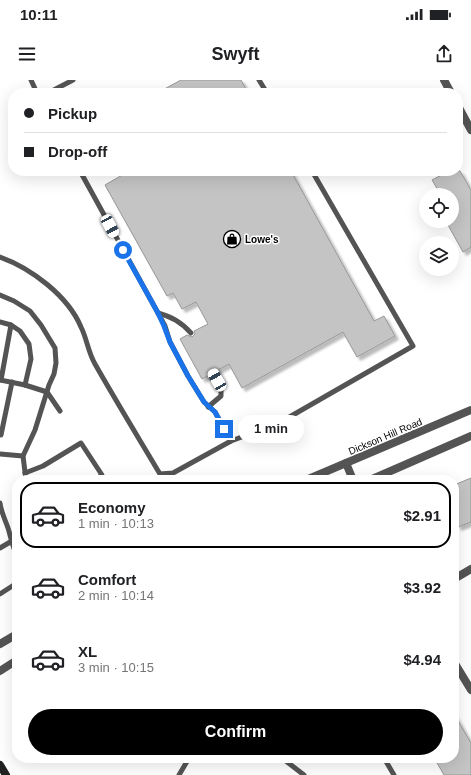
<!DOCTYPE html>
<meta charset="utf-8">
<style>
body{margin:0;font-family:Arial,sans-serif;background:#f6f6f6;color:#202124;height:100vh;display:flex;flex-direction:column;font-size:15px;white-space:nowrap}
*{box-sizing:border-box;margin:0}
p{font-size:13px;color:#757577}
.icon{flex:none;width:22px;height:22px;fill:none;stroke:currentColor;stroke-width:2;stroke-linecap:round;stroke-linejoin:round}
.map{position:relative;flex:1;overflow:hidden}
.details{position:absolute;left:12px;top:395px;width:447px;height:288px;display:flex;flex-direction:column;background:#fff;border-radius:16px;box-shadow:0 4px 16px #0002}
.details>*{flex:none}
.top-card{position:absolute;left:8px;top:8px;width:455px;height:88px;border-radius:16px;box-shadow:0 4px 16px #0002;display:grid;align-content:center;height:88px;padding:0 16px;background:#fff}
.buttons{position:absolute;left:419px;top:108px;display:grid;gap:8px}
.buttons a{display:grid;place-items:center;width:40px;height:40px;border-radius:50%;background:#fff;box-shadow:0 4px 16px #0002;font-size:20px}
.end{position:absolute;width:18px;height:18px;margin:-9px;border:5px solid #1a73e8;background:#fff;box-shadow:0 0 0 2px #fff}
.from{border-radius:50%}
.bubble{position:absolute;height:28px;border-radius:14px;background:#fff;box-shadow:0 4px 16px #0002;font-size:13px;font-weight:600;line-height:28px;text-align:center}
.car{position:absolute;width:12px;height:24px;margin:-12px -6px;border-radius:5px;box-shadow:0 0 3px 1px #0007;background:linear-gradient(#fff 24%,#345 0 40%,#fff 0 76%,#345 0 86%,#fff 0)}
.top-card b{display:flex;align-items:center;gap:14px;height:38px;font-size:15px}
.top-card b+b{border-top:1px solid #e0e0e0}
.top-card i{width:10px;height:10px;background:#202124}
ul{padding:7px 0 0;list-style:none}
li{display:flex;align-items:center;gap:12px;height:66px;margin:0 8px 6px;padding:0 8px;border:2px solid transparent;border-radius:16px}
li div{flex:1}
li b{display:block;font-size:15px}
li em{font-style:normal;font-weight:600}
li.active{border-color:#000}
li>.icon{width:36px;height:36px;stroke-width:1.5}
.primary-button{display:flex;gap:8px;margin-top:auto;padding:8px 16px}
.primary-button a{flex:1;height:46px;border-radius:24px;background:#000;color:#fff;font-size:16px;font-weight:600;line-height:46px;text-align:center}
.status{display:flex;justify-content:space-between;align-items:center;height:28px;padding:0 20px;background:#fff;direction:ltr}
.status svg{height:11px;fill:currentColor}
header{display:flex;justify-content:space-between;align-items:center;height:52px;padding:0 16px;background:#fff;font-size:18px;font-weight:600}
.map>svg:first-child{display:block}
.building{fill:#c4c4c4;stroke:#989898;filter:url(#shadow)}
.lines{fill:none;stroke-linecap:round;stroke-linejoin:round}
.service{stroke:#545454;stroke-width:5}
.minor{stroke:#545454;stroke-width:8}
.tertiary{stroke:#545454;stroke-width:8}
.secondary{stroke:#212121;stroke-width:8}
.route{stroke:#1a73e8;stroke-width:5}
.labels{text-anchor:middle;stroke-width:3;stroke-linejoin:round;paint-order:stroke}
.poi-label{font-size:10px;font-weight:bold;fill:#000;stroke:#fff;text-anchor:start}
.street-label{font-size:10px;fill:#000;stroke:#fff}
</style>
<div class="status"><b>10:11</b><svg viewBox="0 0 49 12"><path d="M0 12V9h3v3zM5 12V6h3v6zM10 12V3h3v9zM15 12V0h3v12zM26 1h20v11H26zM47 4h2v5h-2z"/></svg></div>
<header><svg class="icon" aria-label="menu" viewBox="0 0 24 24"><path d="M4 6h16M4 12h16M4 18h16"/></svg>Swyft<svg class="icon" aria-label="share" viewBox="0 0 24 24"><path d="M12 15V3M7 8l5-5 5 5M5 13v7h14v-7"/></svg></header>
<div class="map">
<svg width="471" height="695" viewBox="0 0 471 695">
<defs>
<filter id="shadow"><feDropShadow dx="3.5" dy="3.5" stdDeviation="1" flood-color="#0004"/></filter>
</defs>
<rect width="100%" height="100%" fill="#fff"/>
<!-- building -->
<g class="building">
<polygon points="181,0 241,0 248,13 157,13"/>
<polygon points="122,91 291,91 374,241 384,236 395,256 357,277 343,252 242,308 229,284 216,291 214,289 211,290 209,295 202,299 180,259 187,255 192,257 195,254 194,251 208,244 196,222 182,229 173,213 167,216 105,105 124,94"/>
<polygon points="449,91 460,91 471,110 471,167 463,172 448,145 452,143 452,115 441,115 432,100"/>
<polygon points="471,398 471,442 458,447 454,437 454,405"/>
<polygon points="454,634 471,663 471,695 444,695 436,681 441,678 454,678"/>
</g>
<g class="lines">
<!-- service -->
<g class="service">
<polyline points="31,0 37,13"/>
<polyline points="259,0 267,13"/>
<polyline points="48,13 73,0"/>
<path d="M0,177c31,11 68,39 81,70 6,12 7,25 14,37 21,37 43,73 65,110l13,-1 58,-32 -16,-29 -11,-10 -16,-26 -18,-34 -5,-16 -7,-13 -78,-142"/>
<polyline points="0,215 14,221 30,231 41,245 55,268 56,283 54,294 49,305 35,350 23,376 26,400"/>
<path d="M158,233c14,4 23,9 33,20"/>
<polyline points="0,242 11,245 20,251 29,264 31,279 25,305"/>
<polyline points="0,300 25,305 47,312 60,331"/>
<polyline points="1,300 11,245"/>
<polyline points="208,327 221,316 221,308 213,293"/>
<polyline points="1,355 12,302"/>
<polyline points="231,361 279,343 413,266 312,91"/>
<polyline points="0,374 23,376"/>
<polyline points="25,393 43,386 81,363 102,395 95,400"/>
<path d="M0,423c1,9 5,16 8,25 3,9 4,18 9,27"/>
<polyline points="0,468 17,458"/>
<polyline points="0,514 17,503"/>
<polyline points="282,678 304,695"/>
<polyline points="384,678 394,695"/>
<polyline points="179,695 189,678"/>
</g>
<!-- minor -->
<g class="minor">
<polyline points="444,0 451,13"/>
<polyline points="458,26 471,50"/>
<polyline points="346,383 353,400"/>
<polyline points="454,499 471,489"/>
<polyline points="454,582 471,610"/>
</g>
<!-- tertiary -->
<g class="tertiary">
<polyline points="306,400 471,330"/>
<polyline points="370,400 471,356"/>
<polyline points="0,564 17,554"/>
<polyline points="0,591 17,580"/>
</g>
<!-- secondary -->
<polyline class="secondary" points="0,685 6,695"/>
</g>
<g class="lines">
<!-- route -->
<polyline class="route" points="123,170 158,233 164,246 170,262 188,296 204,322 215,332 224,349"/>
</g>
<!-- icons -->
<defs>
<g id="shop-ring" transform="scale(0.9)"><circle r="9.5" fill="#fff" stroke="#000" stroke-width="1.5"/><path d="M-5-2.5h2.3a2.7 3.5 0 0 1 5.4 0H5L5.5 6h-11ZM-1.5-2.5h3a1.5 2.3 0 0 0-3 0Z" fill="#000"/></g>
</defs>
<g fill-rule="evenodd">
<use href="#shop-ring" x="232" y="159"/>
</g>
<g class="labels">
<!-- poi labels -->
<g class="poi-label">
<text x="245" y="163">Lowe's</text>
</g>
<!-- street labels -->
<g class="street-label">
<text transform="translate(385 356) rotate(-23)" y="4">Dickson Hill Road</text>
</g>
</g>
</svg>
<div class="buttons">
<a><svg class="icon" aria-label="locate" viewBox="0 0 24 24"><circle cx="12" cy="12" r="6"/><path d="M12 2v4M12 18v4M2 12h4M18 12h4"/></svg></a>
<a><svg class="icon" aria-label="layers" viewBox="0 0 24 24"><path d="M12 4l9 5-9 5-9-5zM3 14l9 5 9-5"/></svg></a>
</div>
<i class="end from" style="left:123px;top:170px"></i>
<i class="end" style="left:224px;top:349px"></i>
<div class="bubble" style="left:238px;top:335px;width:66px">1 min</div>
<i class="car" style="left:110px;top:146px;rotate:152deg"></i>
<i class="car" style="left:217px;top:300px;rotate:330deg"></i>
<div class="top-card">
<b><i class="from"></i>Pickup</b>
<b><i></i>Drop-off</b>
</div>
<section class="details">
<ul>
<li class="active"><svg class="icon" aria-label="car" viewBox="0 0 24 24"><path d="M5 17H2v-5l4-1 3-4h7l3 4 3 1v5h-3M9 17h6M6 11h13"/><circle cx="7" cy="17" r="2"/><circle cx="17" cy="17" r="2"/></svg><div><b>Economy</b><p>1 min · 10:13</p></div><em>$2.91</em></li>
<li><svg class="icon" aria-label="car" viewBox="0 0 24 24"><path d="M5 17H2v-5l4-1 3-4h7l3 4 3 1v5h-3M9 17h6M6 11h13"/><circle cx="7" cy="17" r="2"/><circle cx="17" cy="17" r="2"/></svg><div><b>Comfort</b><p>2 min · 10:14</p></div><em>$3.92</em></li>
<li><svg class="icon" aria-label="car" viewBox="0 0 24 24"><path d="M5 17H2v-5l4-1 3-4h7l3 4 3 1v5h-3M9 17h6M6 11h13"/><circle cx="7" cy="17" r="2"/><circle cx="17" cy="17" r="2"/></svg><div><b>XL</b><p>3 min · 10:15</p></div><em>$4.94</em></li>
</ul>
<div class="primary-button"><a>Confirm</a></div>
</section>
</div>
